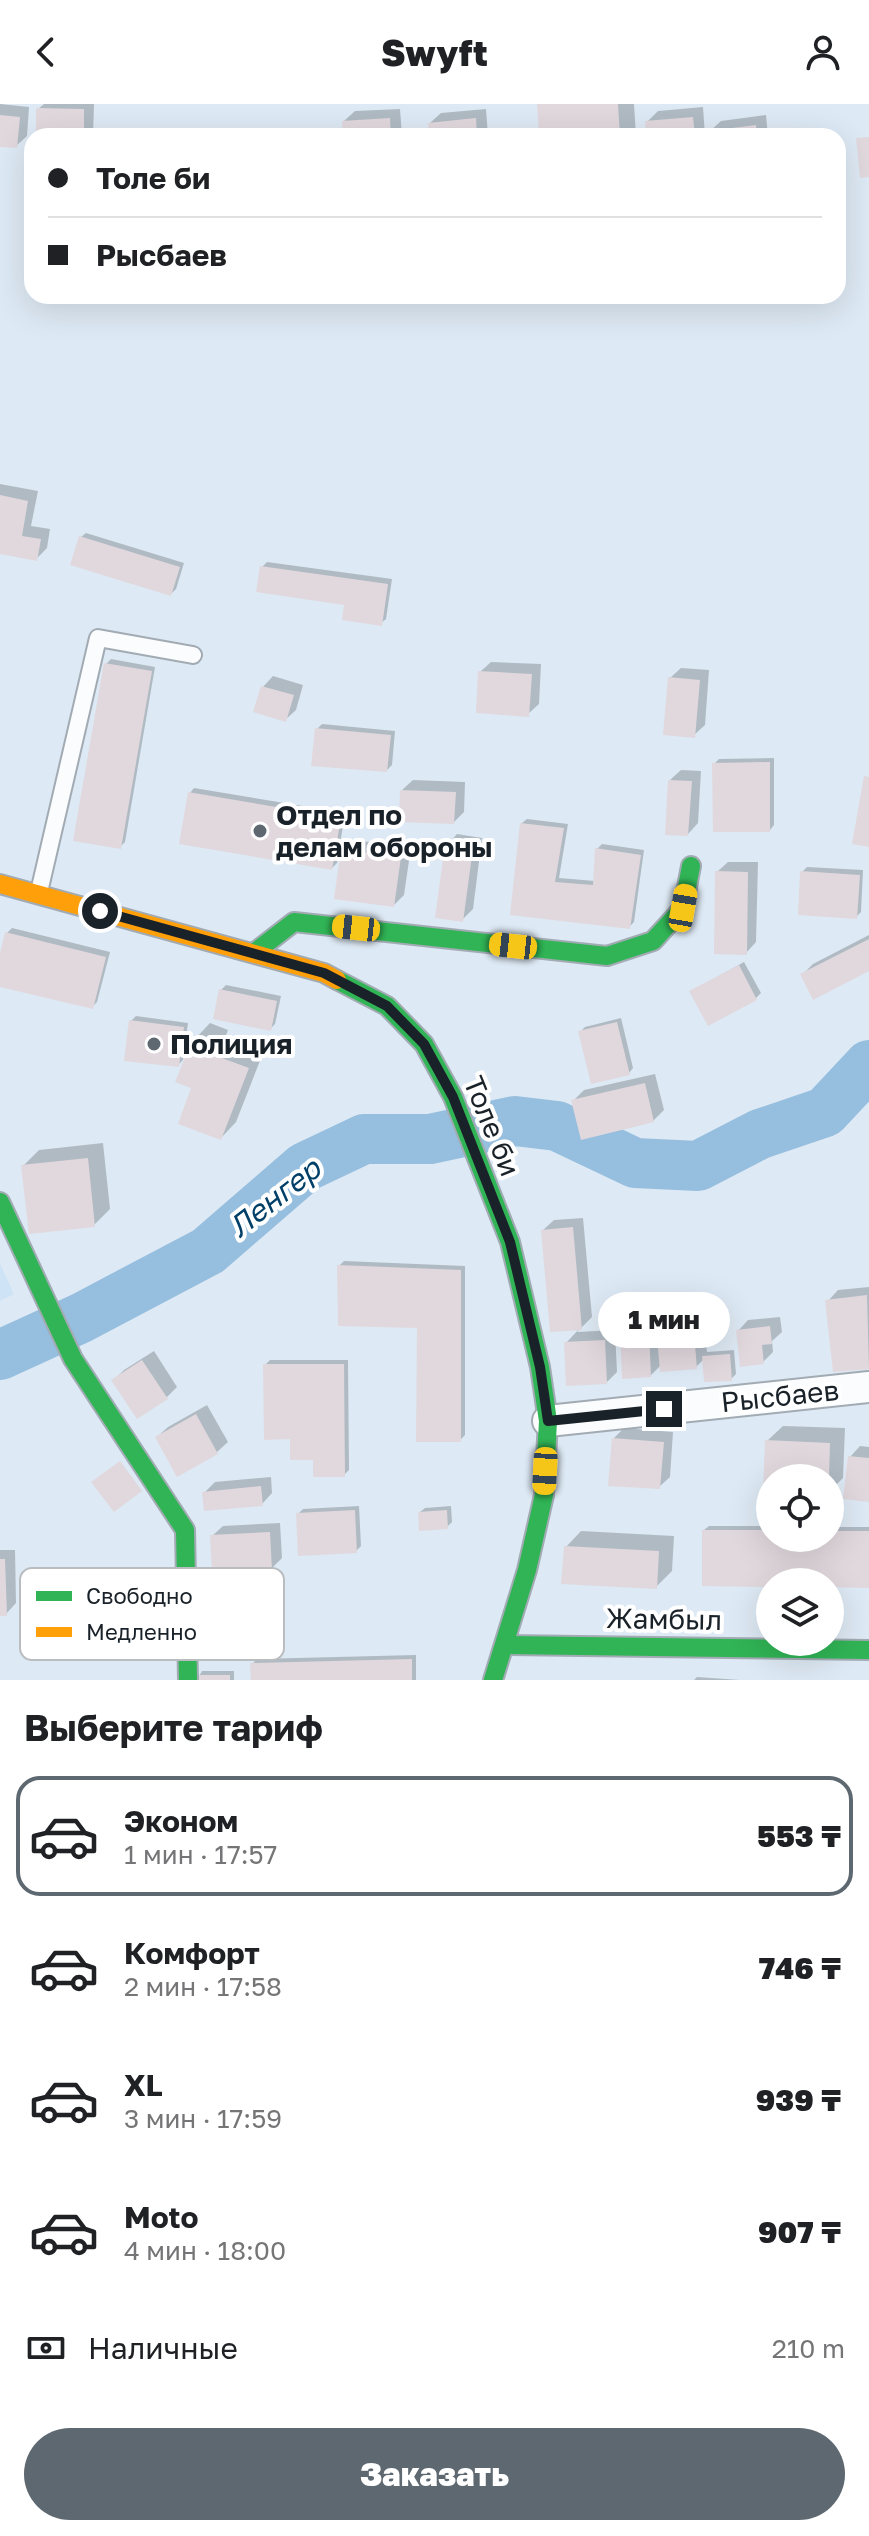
<!DOCTYPE html>
<html lang="ru">
<meta charset="utf-8">
<style>
body{margin:0;font-family:"Golos Text",sans-serif;background:#f2f2f2;color:#202124;height:100vh;display:flex;flex-direction:column;font-size:30px;white-space:nowrap}
*{box-sizing:border-box;margin:0}
p{font-size:26px;color:#757577}
.icon{flex:none;width:44px;height:44px;fill:none;stroke:currentColor;stroke-width:2;stroke-linecap:round;stroke-linejoin:round}
.map{position:relative;height:1576px;overflow:hidden}
.details{display:flex;flex-direction:column;background:#fff;flex:1}
.details>*{flex:none}
.guide{position:absolute;left:24px;top:24px;width:822px;height:176px;border-radius:24px;box-shadow:0 8px 32px #0002;display:grid;align-content:center;height:176px;padding:0 24px;background:#fff}
.controls{position:absolute;left:756px;top:1360px;display:grid;gap:16px}
.controls a{display:grid;place-items:center;width:88px;height:88px;border-radius:50%;background:#fff;box-shadow:0 8px 32px #0002;font-size:40px}
.end{position:absolute;width:36px;height:36px;margin:-18px;border:10px solid #1a2229;background:#fff;box-shadow:0 0 0 4px #fff}
.from{border-radius:50%}
.bubble{position:absolute;height:56px;border-radius:28px;background:#fff;box-shadow:0 8px 32px #0002;font-size:26px;font-weight:800;line-height:56px;text-align:center}
.car{position:absolute;width:24px;height:48px;margin:-24px -12px;border-radius:10px;box-shadow:0 0 6px 2px #0007;background:linear-gradient(#f5c518 24%,#345 0 40%,#f5c518 0 76%,#345 0 86%,#f5c518 0)}
.guide b{display:flex;align-items:center;gap:28px;height:76px;font-size:30px}
.guide b+b{border-top:2px solid #e0e0e0}
.guide i{width:20px;height:20px;background:#202124}
ul{padding:0;list-style:none}
li{display:flex;align-items:center;gap:24px;height:120px;margin:0 16px 12px;padding:0 8px;border:4px solid transparent;border-radius:24px}
li div{flex:1}
li b{display:block;font-size:30px}
li em{font-style:normal;font-weight:800}
li.active{border-color:#5e6870}
li>.icon{width:72px;height:72px;stroke-width:1.5}
h2{padding:0 24px;font-size:36px;line-height:96px}
.pay{display:flex;align-items:center;gap:20px;height:88px;padding:0 24px;font-size:30px}
.pay p{margin-inline-start:auto}
.action{display:flex;gap:16px;margin-top:auto;padding:16px 24px}
.action a{flex:1;height:92px;border-radius:48px;background:#5e6870;color:#fff;font-size:32px;font-weight:800;line-height:92px;text-align:center}
header{display:flex;justify-content:space-between;align-items:center;height:104px;padding:0 24px;background:#fff;font-size:36px;font-weight:800}
.map>svg:first-child{display:block}
.built{fill:#cee3f5}
.shadow{fill:#0003}
.lines{fill:none;stroke-linecap:round;stroke-linejoin:round}
.river{stroke:#96bede;stroke-width:50}
.building{fill:#e1d8dd}
.lane-casing{stroke:#a2abb3;stroke-width:20}
.street-casing{stroke:#a2abb3;stroke-width:34}
.fast-casing{stroke:#a2abb3;stroke-width:22}
.slow-casing{stroke:#a2abb3;stroke-width:22}
.lane{stroke:#fafcfd;stroke-width:16}
.street{stroke:#fafcfd;stroke-width:30}
.fast{stroke:#30b455;stroke-width:18}
.slow{stroke:#ff9f0a;stroke-width:18}
.route{stroke:#1a2229;stroke-width:10}
.poi-dot{fill:#5e6870;stroke:#fff;stroke-width:3}
.labels{text-anchor:middle;stroke-width:8;stroke-linejoin:round;paint-order:stroke}
.poi-label{font-size:28px;font-weight:bold;fill:#1a2229;stroke:#fff;text-anchor:start}
.street-label{font-size:28px;fill:#1a2229;stroke:#fff}
.water-label{font-size:30px;font-style:italic;fill:#004068;stroke:#fff}
.key{fill:#fff;stroke:#babdbf;stroke-width:2}
.key-label{font-size:22px;fill:#1a2229}
</style>
<header><svg class="icon" aria-label="back" viewBox="0 0 24 24"><path d="M15 5l-7 7 7 7"/></svg>Swyft<svg class="icon" aria-label="person" viewBox="0 0 24 24"><circle cx="12" cy="8" r="4"/><path d="M4 21q1-7 8-7t8 7"/></svg></header>
<div class="map">
<svg width="869" height="1576" viewBox="0 0 869 1576">
<rect width="100%" height="100%" fill="#dde9f4"/>
<!-- built -->
<polygon class="built" points="0,1160 14,1190 0,1197"/>
<!-- shadow -->
<g class="shadow">
<polygon points="0,0 29,3 27,32 16,42 0,41"/>
<polygon points="44,0 94,0 93,32 38,32 38,5"/>
<polygon points="539,0 634,0 636,32 595,32 594,23 585,24 585,32 541,32"/>
<polygon points="703,3 705,32 648,32 647,18 658,7"/>
<polygon points="400,5 402,32 345,32 344,17 355,7"/>
<polygon points="486,5 488,32 431,32 430,19 441,9"/>
<polygon points="766,11 768,32 711,32 710,27 721,17"/>
<polygon points="0,380 38,387 31,422 50,425 47,444 36,455 0,448"/>
<polygon points="86,429 184,459 176,485 171,490 81,433"/>
<polygon points="267,458 392,475 386,515 381,519 347,499 262,463"/>
<polygon points="111,555 155,563 125,738 120,743 106,560"/>
<polygon points="491,558 541,560 539,600 528,610 480,568"/>
<polygon points="681,564 709,566 705,621 694,631 670,574"/>
<polygon points="273,572 303,581 296,606 285,616 263,583"/>
<polygon points="322,620 395,627 392,661 387,666 317,625"/>
<polygon points="774,654 774,721 770,726 714,660 719,655"/>
<polygon points="681,666 701,667 698,719 688,730 670,676"/>
<polygon points="413,676 465,678 464,708 454,718 402,686"/>
<polygon points="194,684 345,709 337,759 332,764 190,689"/>
<polygon points="527,715 568,720 559,774 595,777 597,745 602,740 644,746 634,818 629,823 513,809 522,719"/>
<polygon points="457,730 482,734 473,805 462,816 447,741"/>
<polygon points="353,736 411,743 404,791 394,801 343,746"/>
<polygon points="728,758 758,758 756,838 746,849 717,768"/>
<polygon points="807,763 863,766 861,808 856,813 802,768"/>
<polygon points="12,824 110,848 97,898 92,903 0,881 0,858 7,829"/>
<polygon points="869,831 869,865 803,870 813,860"/>
<polygon points="744,858 761,889 756,894 692,887"/>
<polygon points="226,881 281,892 275,920 270,925 221,886"/>
<polygon points="136,912 188,919 183,956 178,961 131,917"/>
<polygon points="621,914 633,964 629,969 580,928 585,923"/>
<polygon points="210,919 228,926 225,934 263,949 236,1018 221,1034 194,983 195,935"/>
<polygon points="655,970 664,1006 653,1017 573,997 584,986"/>
<polygon points="103,1039 110,1105 94,1121 23,1062 39,1046"/>
<polygon points="583,1114 592,1213 577,1228 615,1226 617,1268 607,1278 566,1239 580,1224 543,1126 554,1116"/>
<polygon points="344,1157 465,1162 465,1331 460,1336 419,1222 339,1162"/>
<polygon points="869,1183 869,1263 835,1266 828,1197 838,1186"/>
<polygon points="703,1207 707,1248 734,1246 736,1270 731,1275 704,1255 696,1263 662,1260 650,1272 622,1227 632,1217 658,1216 659,1220 669,1210"/>
<polygon points="780,1213 782,1228 772,1237 773,1248 763,1258 738,1227 748,1216"/>
<polygon points="154,1247 177,1283 167,1293 114,1276 124,1266"/>
<polygon points="270,1256 348,1256 349,1366 344,1371 315,1354 292,1333 265,1261"/>
<polygon points="207,1301 228,1338 217,1348 178,1370 157,1333 168,1323"/>
<polygon points="783,1322 845,1324 843,1374 830,1387 830,1374 770,1374 770,1387 767,1337"/>
<polygon points="624,1324 673,1328 670,1373 659,1383 614,1334"/>
<polygon points="860,1342 869,1343 869,1396 850,1353"/>
<polygon points="271,1373 272,1389 262,1400 204,1389 215,1378"/>
<polygon points="359,1402 361,1442 356,1447 298,1410 303,1405"/>
<polygon points="451,1402 452,1418 447,1423 420,1408 425,1404"/>
<polygon points="280,1419 282,1454 271,1465 265,1465 265,1470 254,1480 212,1432 223,1422"/>
<polygon points="709,1422 770,1422 770,1434 830,1434 830,1423 869,1423 869,1482 830,1481 830,1478 770,1478 770,1481 704,1426"/>
<polygon points="581,1427 674,1432 672,1467 656,1483 566,1443"/>
<polygon points="0,1446 15,1446 16,1499 6,1510 0,1510"/>
<polygon points="416,1551 416,1576 253,1576 252,1560 257,1555"/>
<polygon points="202,1567 234,1567 234,1576 197,1576"/>
<polygon points="697,1573 740,1576 694,1576"/>
</g>
<g class="lines">
<!-- river -->
<polyline class="river" points="0,1251 81,1214 208,1147 305,1063 364,1035 430,1035 515,1017 557,1022 635,1059 698,1062 760,1030 825,1008 869,961"/>
</g>
<!-- building -->
<g class="building">
<polygon points="537,0 618,0 620,32 593,32 592,25 569,27 569,32 539,32"/>
<polygon points="36,4 84,5 84,32 36,32"/>
<polygon points="0,11 20,13 17,44 0,43"/>
<polygon points="693,13 695,32 646,32 645,17"/>
<polygon points="390,14 391,32 343,32 342,17"/>
<polygon points="476,14 477,32 429,32 428,19"/>
<polygon points="756,21 757,32 709,32 708,27"/>
<polygon points="869,33 869,73 860,74 856,34"/>
<polygon points="0,391 28,397 22,432 41,435 37,457 0,450"/>
<polygon points="79,432 180,463 171,492 70,461"/>
<polygon points="260,462 388,480 382,522 342,516 344,501 256,488"/>
<polygon points="104,559 152,567 121,745 73,737"/>
<polygon points="478,567 532,570 529,613 476,609"/>
<polygon points="668,573 700,576 695,634 663,631"/>
<polygon points="261,582 294,591 286,618 253,608"/>
<polygon points="315,624 391,631 387,668 311,662"/>
<polygon points="770,658 770,728 713,728 712,659"/>
<polygon points="864,672 869,673 869,743 852,740"/>
<polygon points="668,676 692,677 688,732 665,731"/>
<polygon points="400,686 456,688 454,720 399,718"/>
<polygon points="188,688 341,714 332,766 179,740"/>
<polygon points="520,719 564,724 555,778 593,781 595,744 641,751 630,825 510,811"/>
<polygon points="445,740 473,744 463,818 435,814"/>
<polygon points="341,745 401,753 394,803 334,795"/>
<polygon points="715,767 748,768 747,851 714,850"/>
<polygon points="800,767 860,771 857,815 798,811"/>
<polygon points="5,828 106,853 93,905 0,883 0,849"/>
<polygon points="869,835 869,867 813,896 800,870"/>
<polygon points="739,861 757,896 708,922 689,887"/>
<polygon points="219,885 277,897 271,927 213,915"/>
<polygon points="129,916 184,923 179,963 124,957"/>
<polygon points="617,918 630,971 591,980 578,927"/>
<polygon points="193,934 214,942 211,950 249,964 221,1036 178,1020 191,984 175,978"/>
<polygon points="645,979 654,1018 581,1036 571,996"/>
<polygon points="88,1054 95,1123 29,1130 21,1061"/>
<polygon points="573,1123 582,1226 550,1228 541,1126"/>
<polygon points="337,1161 461,1166 461,1338 416,1338 417,1224 338,1222"/>
<polygon points="867,1191 869,1265 833,1268 825,1196"/>
<polygon points="693,1216 697,1265 660,1268 656,1220"/>
<polygon points="770,1222 772,1240 762,1241 764,1260 740,1263 736,1226"/>
<polygon points="649,1226 651,1273 622,1275 620,1227"/>
<polygon points="605,1236 607,1280 566,1282 564,1238"/>
<polygon points="730,1250 732,1277 704,1278 702,1252"/>
<polygon points="142,1256 168,1295 137,1315 111,1276"/>
<polygon points="263,1260 344,1260 345,1373 313,1373 313,1356 290,1356 290,1335 264,1336"/>
<polygon points="196,1310 218,1350 177,1373 155,1333"/>
<polygon points="612,1334 664,1338 660,1385 608,1382"/>
<polygon points="765,1336 830,1339 829,1374 770,1374 770,1389 763,1389"/>
<polygon points="848,1352 869,1354 869,1398 843,1395"/>
<polygon points="120,1357 142,1387 114,1408 91,1378"/>
<polygon points="261,1382 263,1402 204,1407 202,1388"/>
<polygon points="355,1406 357,1449 298,1452 296,1409"/>
<polygon points="447,1406 448,1425 419,1427 418,1408"/>
<polygon points="702,1426 770,1426 770,1434 830,1434 830,1427 869,1427 869,1484 830,1483 830,1478 770,1478 770,1483 702,1482"/>
<polygon points="270,1428 272,1467 255,1467 255,1482 213,1485 210,1431"/>
<polygon points="564,1442 659,1447 657,1485 561,1480"/>
<polygon points="0,1455 5,1455 7,1512 0,1512"/>
<polygon points="412,1555 412,1576 251,1576 250,1559"/>
<rect x="195" y="1571" width="35" height="5"/>
</g>
<g class="lines">
<!-- lane casing -->
<g class="lane-casing">
<polyline id="lane" points="39,788 98,534 193,551"/>
</g>
<!-- street casing -->
<g class="street-casing">
<polyline id="street" points="548,1317 869,1283"/>
</g>
<!-- fast casing -->
<g class="fast-casing">
<g id="fast">
<polyline points="254,849 294,818 607,852 653,837 683,804 691,762"/>
<polyline points="337,876 387,902 424,940 453,993 510,1138 540,1263 548,1317 544,1391 527,1466 493,1576"/>
<polyline points="0,1098 73,1255 185,1426 188,1576"/>
<polyline points="506,1541 869,1546"/>
</g>
</g>
<!-- slow casing -->
<g class="slow-casing">
<polyline id="slow" points="0,780 324,869 337,876"/>
</g>
<!-- lane -->
<use href="#lane" class="lane"/>
<!-- street -->
<use href="#street" class="street"/>
<!-- fast -->
<use href="#fast" class="fast"/>
<!-- slow -->
<use href="#slow" class="slow"/>
</g>
<g class="lines">
<!-- route -->
<polyline class="route" points="100,807 324,869 387,902 424,940 453,993 510,1138 540,1263 548,1317 664,1305"/>
</g>
<!-- markers -->
<g class="poi-dot">
<circle cx="260" cy="727" r="8"/>
<circle cx="154" cy="940" r="8"/>
</g>
<g class="labels">
<!-- poi labels -->
<g class="poi-label">
<text x="276" y="721">Отдел по<tspan x="276" dy="32">делам обороны</tspan></text>
<text x="170" y="950">Полиция</text>
</g>
<!-- street labels -->
<g class="street-label">
<text transform="translate(492 1022) rotate(68)" y="10">Толе би</text>
<text transform="translate(780 1292) rotate(-6)" y="10">Рысбаев</text>
<text transform="translate(664 1515) rotate(1)" y="10">Жамбыл</text>
</g>
<!-- water labels -->
<g class="water-label">
<text transform="translate(275 1094) rotate(-38)" y="10">Ленгер</text>
</g>
</g>
<!-- legend -->
<rect x="20" y="1464" width="264" height="92" rx="12" class="key"/>
<rect x="36" y="1487" width="36" height="10" fill="#30b455"/>
<rect x="36" y="1523" width="36" height="10" fill="#ff9f0a"/>
<g class="key-label">
<text x="86" y="1500">Свободно</text>
<text x="86" y="1536">Медленно</text>
</g>
</svg>
<div class="controls">
<a><svg class="icon" aria-label="locate" viewBox="0 0 24 24"><circle cx="12" cy="12" r="6"/><path d="M12 2v4M12 18v4M2 12h4M18 12h4"/></svg></a>
<a><svg class="icon" aria-label="layers" viewBox="0 0 24 24"><path d="M12 4l9 5-9 5-9-5zM3 14l9 5 9-5"/></svg></a>
</div>
<i class="end from" style="left:100px;top:807px"></i>
<i class="end" style="left:664px;top:1305px"></i>
<div class="bubble" style="left:598px;top:1188px;width:132px">1 мин</div>
<i class="car" style="left:683px;top:804px;rotate:10deg"></i>
<i class="car" style="left:356px;top:824px;rotate:276deg"></i>
<i class="car" style="left:513px;top:842px;rotate:276deg"></i>
<i class="car" style="left:545px;top:1367px;rotate:183deg"></i>
<div class="guide">
<b><i class="from"></i>Толе би</b>
<b><i></i>Рысбаев</b>
</div>
</div>
<section class="details">
<h2>Выберите тариф</h2>
<ul>
<li class="active"><svg class="icon" aria-label="car" viewBox="0 0 24 24"><path d="M5 17H2v-5l4-1 3-4h7l3 4 3 1v5h-3M9 17h6M6 11h13"/><circle cx="7" cy="17" r="2"/><circle cx="17" cy="17" r="2"/></svg><div><b>Эконом</b><p>1 мин · 17:57</p></div><em>553 ₸</em></li>
<li><svg class="icon" aria-label="car" viewBox="0 0 24 24"><path d="M5 17H2v-5l4-1 3-4h7l3 4 3 1v5h-3M9 17h6M6 11h13"/><circle cx="7" cy="17" r="2"/><circle cx="17" cy="17" r="2"/></svg><div><b>Комфорт</b><p>2 мин · 17:58</p></div><em>746 ₸</em></li>
<li><svg class="icon" aria-label="car" viewBox="0 0 24 24"><path d="M5 17H2v-5l4-1 3-4h7l3 4 3 1v5h-3M9 17h6M6 11h13"/><circle cx="7" cy="17" r="2"/><circle cx="17" cy="17" r="2"/></svg><div><b>XL</b><p>3 мин · 17:59</p></div><em>939 ₸</em></li>
<li><svg class="icon" aria-label="car" viewBox="0 0 24 24"><path d="M5 17H2v-5l4-1 3-4h7l3 4 3 1v5h-3M9 17h6M6 11h13"/><circle cx="7" cy="17" r="2"/><circle cx="17" cy="17" r="2"/></svg><div><b>Moto</b><p>4 мин · 18:00</p></div><em>907 ₸</em></li>
</ul>
<div class="pay"><svg class="icon" aria-label="cash" viewBox="0 0 24 24"><path d="M3 7h18v10H3z"/><circle cx="12" cy="12" r="2"/></svg>Наличные<p>210 m</p></div>
<div class="action"><a>Заказать</a></div>
</section>
